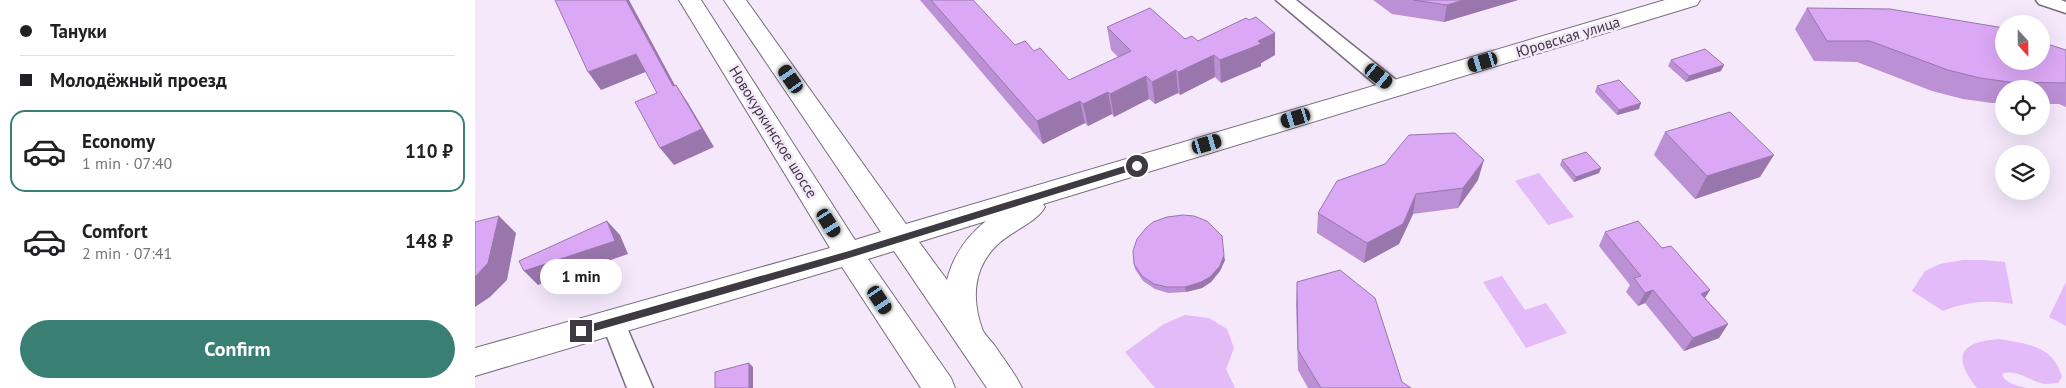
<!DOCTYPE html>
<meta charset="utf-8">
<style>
body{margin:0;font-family:"PT Sans",sans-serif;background:#f2f2f2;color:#202124;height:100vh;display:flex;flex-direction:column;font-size:19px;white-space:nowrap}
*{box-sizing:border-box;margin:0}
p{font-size:16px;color:#757577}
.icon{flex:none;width:28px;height:28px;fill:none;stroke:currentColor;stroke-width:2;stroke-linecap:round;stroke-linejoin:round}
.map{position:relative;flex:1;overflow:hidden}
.side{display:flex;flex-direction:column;background:#fff;width:475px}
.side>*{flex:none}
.top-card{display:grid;align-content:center;height:110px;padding:0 20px;background:#fff}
.needle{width:32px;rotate:159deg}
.controls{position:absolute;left:1520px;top:15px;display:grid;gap:10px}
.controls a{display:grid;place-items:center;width:55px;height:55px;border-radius:50%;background:#fff;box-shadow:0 5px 20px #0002;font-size:25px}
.end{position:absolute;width:22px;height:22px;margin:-11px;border:6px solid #3e3a41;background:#fff;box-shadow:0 0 0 2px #fff}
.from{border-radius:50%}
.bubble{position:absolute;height:35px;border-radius:18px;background:#fff;box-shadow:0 5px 20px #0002;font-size:16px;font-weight:700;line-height:35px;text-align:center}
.car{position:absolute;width:15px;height:30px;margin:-15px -8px;border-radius:6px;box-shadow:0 0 4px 1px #0007;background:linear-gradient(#222 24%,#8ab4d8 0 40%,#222 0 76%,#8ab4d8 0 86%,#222 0)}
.top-card b{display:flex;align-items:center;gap:18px;height:48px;font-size:19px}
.top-card b+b{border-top:1px solid #e0e0e0}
.top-card i{width:12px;height:12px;background:#202124}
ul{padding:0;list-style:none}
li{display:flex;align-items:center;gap:15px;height:82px;margin:0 10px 8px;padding:0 10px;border:2px solid transparent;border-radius:15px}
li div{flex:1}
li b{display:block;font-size:19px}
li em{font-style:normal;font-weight:700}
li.active{border-color:#397f74}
li>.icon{width:45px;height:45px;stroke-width:1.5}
.primary-button{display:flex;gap:10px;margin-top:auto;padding:10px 20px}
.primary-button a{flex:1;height:58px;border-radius:30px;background:#397f74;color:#fff;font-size:20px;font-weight:700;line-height:58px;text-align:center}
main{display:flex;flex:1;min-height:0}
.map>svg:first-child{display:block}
.green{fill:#e3bbf8}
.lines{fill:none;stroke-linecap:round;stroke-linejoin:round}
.street-casing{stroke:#786d7e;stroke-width:3}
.secondary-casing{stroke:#786d7e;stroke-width:2}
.street{fill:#fff;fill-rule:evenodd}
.secondary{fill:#fff;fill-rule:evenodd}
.wall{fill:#bc90d4}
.shaded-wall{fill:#9976ac}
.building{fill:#dba8f6;stroke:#9976ac}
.route{fill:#3e3a41}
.labels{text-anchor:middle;stroke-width:5;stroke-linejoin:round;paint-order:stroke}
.street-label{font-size:15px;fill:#3e3a41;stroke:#f4e8fa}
</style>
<main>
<section class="side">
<div class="top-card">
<b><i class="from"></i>Тануки</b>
<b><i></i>Молодёжный проезд</b>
</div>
<ul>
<li class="active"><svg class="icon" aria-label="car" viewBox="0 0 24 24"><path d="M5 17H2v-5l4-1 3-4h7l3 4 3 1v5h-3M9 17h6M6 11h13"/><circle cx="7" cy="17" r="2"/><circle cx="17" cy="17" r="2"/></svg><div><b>Economy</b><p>1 min · 07:40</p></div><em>110 ₽</em></li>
<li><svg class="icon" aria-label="car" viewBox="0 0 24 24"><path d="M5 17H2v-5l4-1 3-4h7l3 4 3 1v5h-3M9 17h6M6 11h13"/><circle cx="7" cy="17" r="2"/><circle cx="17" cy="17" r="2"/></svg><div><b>Comfort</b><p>2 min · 07:41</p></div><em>148 ₽</em></li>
</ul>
<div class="primary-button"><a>Confirm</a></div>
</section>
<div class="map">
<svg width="1591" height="388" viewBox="0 0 1591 388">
<rect width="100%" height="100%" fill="#f4e8fa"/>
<!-- green -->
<g class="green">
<polygon points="1064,173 1099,217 1073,225 1040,181"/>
<path d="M1488,260h20l22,2 8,42c-27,-4 -44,-3 -70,7l-31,-20 13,-20 15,-7z"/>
<polygon points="1027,276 1050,310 1071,303 1092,333 1051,348 1008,282"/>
<polygon points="1591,282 1591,326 1574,317"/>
<polygon points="710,315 734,318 752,329 759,348 751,369 760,388 680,388 650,352 689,324"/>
<path d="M1524,339c28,5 54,6 63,38l-4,6c-4,0 -9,1 -13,1 -14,-2 -29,-16 -43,-10 3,10 15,11 24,14h-49c-25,-31 -18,-46 22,-49z"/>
</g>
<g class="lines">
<!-- street casing -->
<g class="street-casing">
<g id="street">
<polygon points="801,0 821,0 926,84 929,89 926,94 919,95 912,94"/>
<polygon points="1561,0 1586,0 1591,2 1591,13 1564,4"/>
<polygon points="138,311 146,314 178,388 152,388 126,321 130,314"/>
</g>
</g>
<!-- secondary casing -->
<g class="secondary-casing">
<path id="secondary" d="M204,0h22l154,240 26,-8 -157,-232h22l160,224 759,-224h35l-3,5 -654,199 2,3c-8,15 -35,25 -48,38 -24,23 -26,55 -14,86 3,5 8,10 12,15 9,14 20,27 27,42h-35l-93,-137 -26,8 83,119 4,10h-34l-79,-121 -367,109v-28l355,-100zM511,221c-20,16 -33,35 -39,59l-28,-38z"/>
</g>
<!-- street -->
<use href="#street" class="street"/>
<!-- secondary -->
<use href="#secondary" class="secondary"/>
</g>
<!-- wall -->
<g class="wall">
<polygon points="445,0 498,0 540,45 559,51 594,80 643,57 636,50 632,27 723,41 774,20 800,33 800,55 786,63 786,66 746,83 740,77 705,95 703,93 680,104 674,99 639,117 637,114 613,126 610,123 568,144"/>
<polygon points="898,0 1043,0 969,22 917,14"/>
<polygon points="1332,8 1591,50 1591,107 1584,104 1566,104 1566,89 1529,89 1529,103 1517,103 1488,99 1457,91 1382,62 1339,61 1320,29"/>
<polygon points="1196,60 1246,71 1211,82 1193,66"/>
<polygon points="1122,86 1164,109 1142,115 1120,92"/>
<polygon points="1190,132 1285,177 1220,199 1179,155"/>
<polygon points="1087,160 1126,168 1124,173 1099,182 1085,165"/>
<polygon points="1003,180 983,208 938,214 924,244 889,263 842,233 843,213"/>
<polygon points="1130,232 1187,248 1235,290 1230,298 1253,324 1244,338 1209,351 1170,303 1163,306 1151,292 1155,285 1124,246"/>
<polygon points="750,260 745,271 736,282 727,288 711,292 693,293 680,289 668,281 660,269 659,264"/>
<polygon points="822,282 927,382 936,388 833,388 823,370 821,304"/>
</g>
<!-- shaded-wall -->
<g class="shaded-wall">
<polygon points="151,0 154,0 210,104 198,86"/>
<polygon points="989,0 1043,0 969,22 972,5"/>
<polygon points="800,33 800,55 786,63 786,66 746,83 745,60"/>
<polygon points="161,54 173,71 126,90 113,72"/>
<polygon points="739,55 740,77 705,95 703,72"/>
<polygon points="1249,65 1246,71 1211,82 1214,76"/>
<polygon points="701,70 703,93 680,104 677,82"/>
<polygon points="671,76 674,99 639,117 635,94"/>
<polygon points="201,85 213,103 239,147 199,165 185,148"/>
<polygon points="633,92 637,114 613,126 608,104"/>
<polygon points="605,101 610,123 568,144 562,121"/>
<polygon points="1166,103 1164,109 1142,115 1144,110"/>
<polygon points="1299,155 1285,177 1220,199 1232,176"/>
<polygon points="1009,160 1003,180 983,208 988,188"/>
<polygon points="1126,168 1124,173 1099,182 1101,177"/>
<polygon points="941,194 938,214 924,244 889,263 892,243"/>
<polygon points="24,216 41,233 32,280 15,297 0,307 0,277"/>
<polygon points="132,221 145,235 153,254 63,285 49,271"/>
<polygon points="749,255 750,260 745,271 736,282 727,288 711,292 710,287"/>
<polygon points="1178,290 1170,303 1163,306 1170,293"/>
<polygon points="1235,290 1226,303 1226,294"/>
<polygon points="1253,324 1244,338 1209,351 1218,338"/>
<polygon points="274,363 278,367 278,388 274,388"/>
</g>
<!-- building -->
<g class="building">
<polygon points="80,0 151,0 198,86 201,85 227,129 185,148 160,102 182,93 161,54 113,72"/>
<polygon points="456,0 498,0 540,45 550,41 559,51 565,48 594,80 656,51 632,27 675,8 710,39 717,36 723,41 771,18 774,20 781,17 800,33 783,41 786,44 745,60 739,55 703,72 701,70 677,82 671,76 635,94 633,92 608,104 605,101 562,121"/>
<polygon points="938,0 989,0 972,5"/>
<polygon points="1332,8 1415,9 1529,28 1529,61 1566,61 1566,42 1591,50 1591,83 1534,82 1505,78 1473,70 1395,41 1352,41"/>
<polygon points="1230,49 1249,65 1214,76 1196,60"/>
<polygon points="1144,80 1166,103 1144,110 1122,86"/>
<polygon points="1255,112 1299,155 1232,176 1190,132"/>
<polygon points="980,133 1009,160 988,188 941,194 928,224 892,243 843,213 862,181 910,164 934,135"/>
<polygon points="1111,152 1126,168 1101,177 1087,160"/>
<polygon points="708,215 719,216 732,221 747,236 749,255 745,266 735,277 726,282 710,287 692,287 679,284 667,276 659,264 658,251 662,239 671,228 678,222 692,217"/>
<polygon points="24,216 13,263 0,277 0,222"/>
<polygon points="132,221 140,241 49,271 44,261"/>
<polygon points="1163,221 1187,248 1196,246 1235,290 1226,294 1253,324 1218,338 1178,290 1170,293 1159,278 1166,276 1130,232"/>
<polygon points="865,270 900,298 927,382 936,388 846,388 823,350 822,282"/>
<polygon points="274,363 274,388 240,388 240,372"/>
</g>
<!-- route -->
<polygon class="route" points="659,163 665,163 666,166 665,168 374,258 106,335 101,331 106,327 374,251"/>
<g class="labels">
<!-- street labels -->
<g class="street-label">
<text transform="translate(1093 37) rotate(-17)" y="5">Юровская улица</text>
<text transform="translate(298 132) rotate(58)" y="5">Новокуркинское шоссе</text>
</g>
</g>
</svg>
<div class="controls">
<a><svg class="needle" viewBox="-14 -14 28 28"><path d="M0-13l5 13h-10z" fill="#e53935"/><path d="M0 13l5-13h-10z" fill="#757577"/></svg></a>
<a><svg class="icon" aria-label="locate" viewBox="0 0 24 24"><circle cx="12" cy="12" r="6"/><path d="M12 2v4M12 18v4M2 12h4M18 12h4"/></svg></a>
<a><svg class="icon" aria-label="layers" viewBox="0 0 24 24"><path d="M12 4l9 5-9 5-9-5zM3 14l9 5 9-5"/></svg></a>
</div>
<i class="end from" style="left:662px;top:166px"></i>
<i class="end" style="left:106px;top:331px"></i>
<div class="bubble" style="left:65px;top:259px;width:82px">1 min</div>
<i class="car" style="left:1008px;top:62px;rotate:253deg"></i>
<i class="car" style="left:904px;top:76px;rotate:129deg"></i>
<i class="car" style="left:316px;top:79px;rotate:325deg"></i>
<i class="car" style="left:821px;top:118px;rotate:253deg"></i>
<i class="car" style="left:732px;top:144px;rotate:74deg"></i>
<i class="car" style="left:354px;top:223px;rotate:148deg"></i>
<i class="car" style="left:405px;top:300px;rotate:146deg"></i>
</div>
</main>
